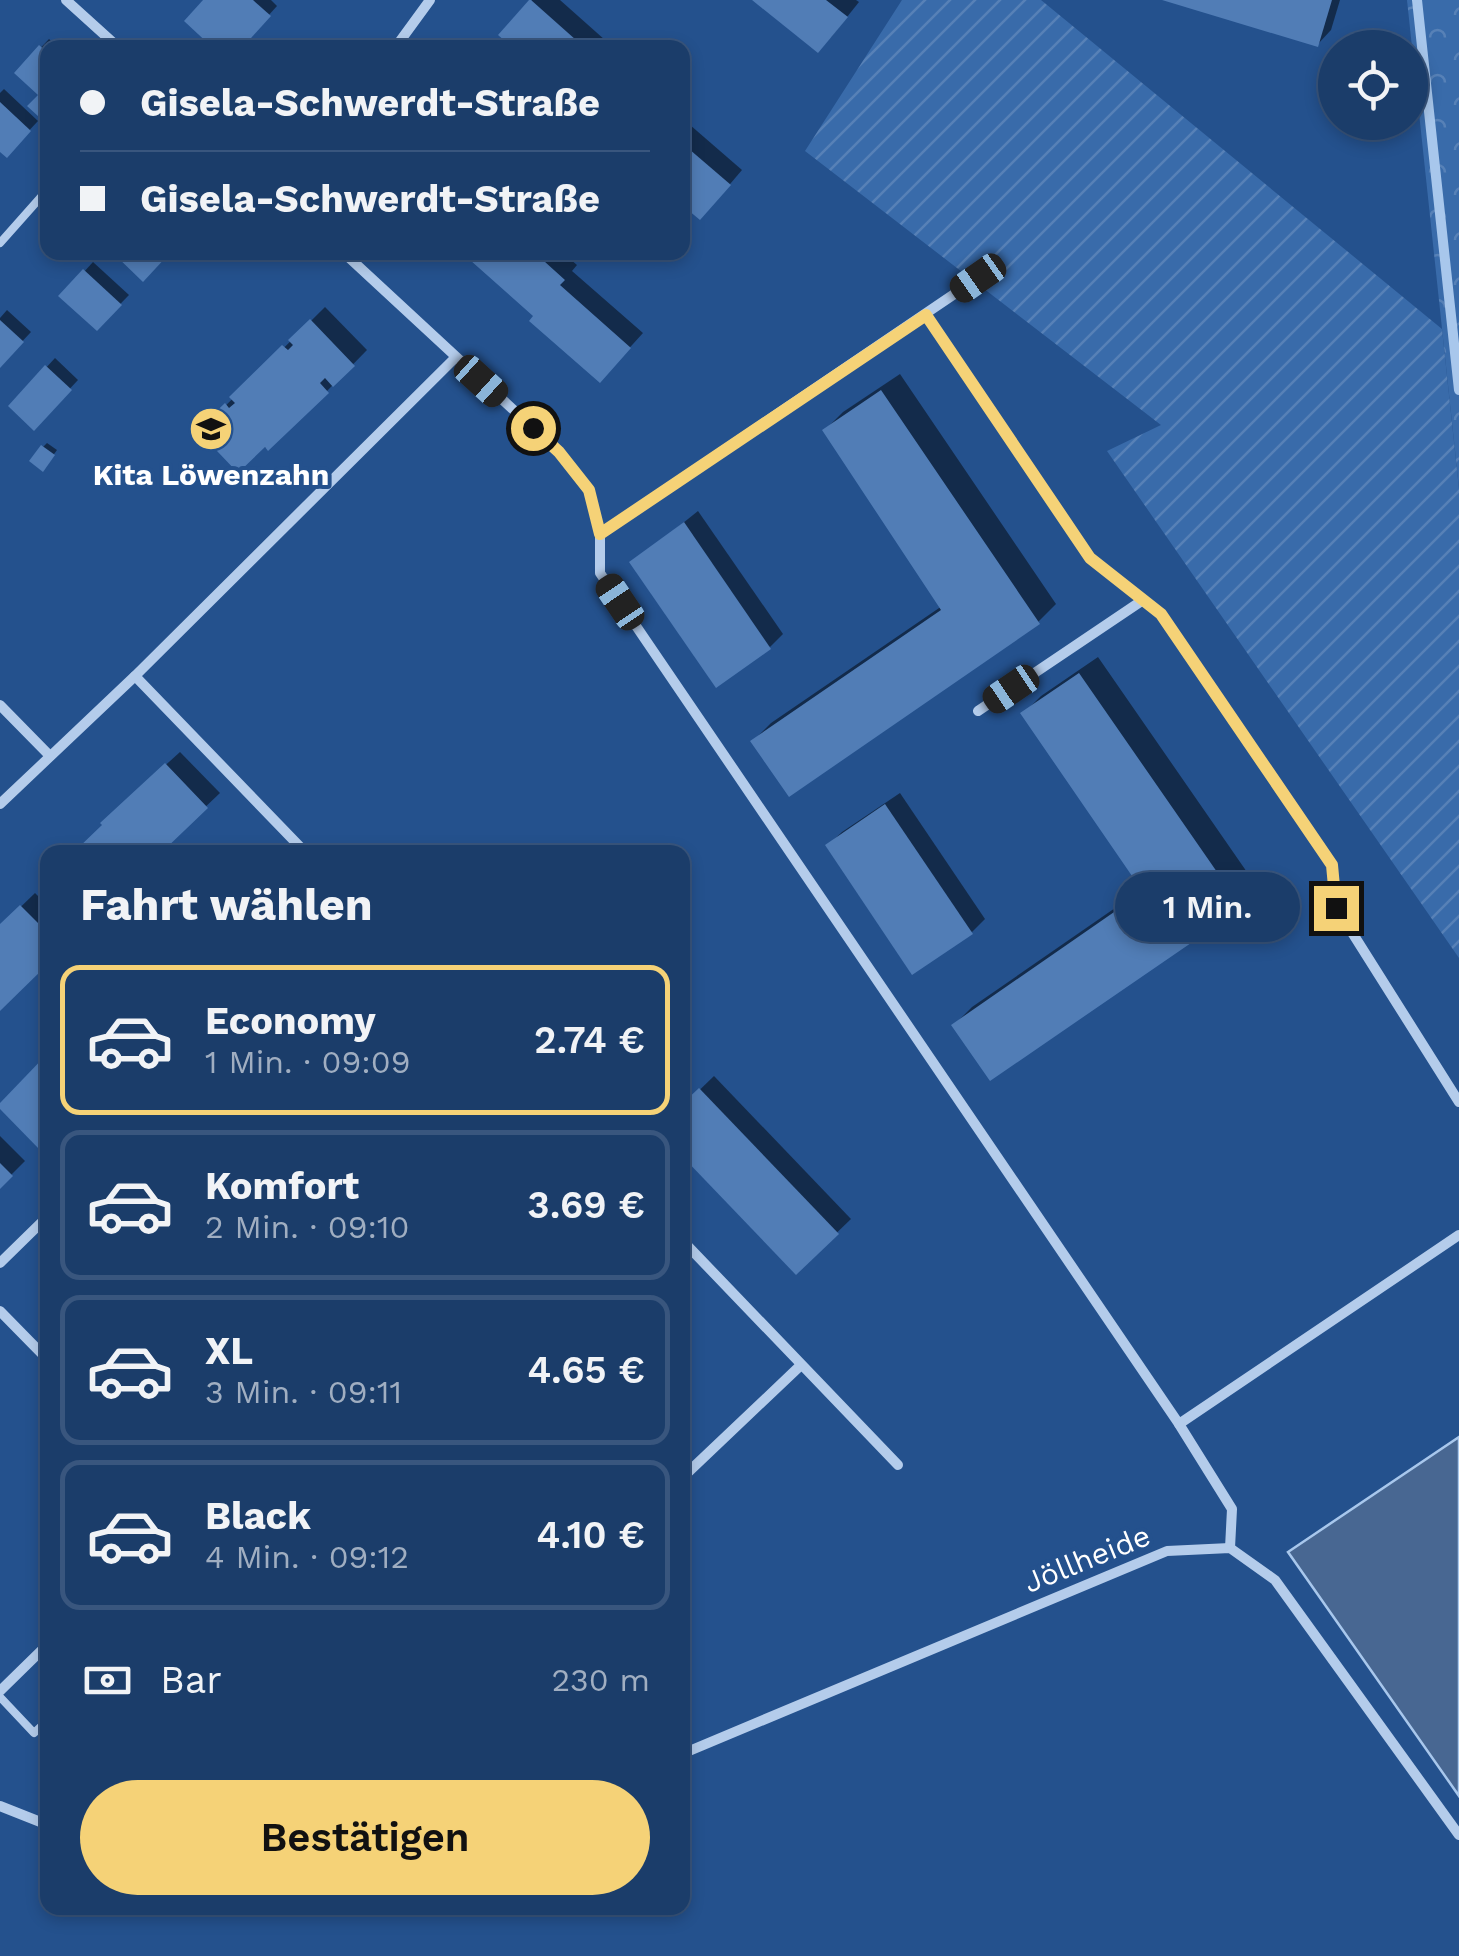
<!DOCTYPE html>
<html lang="de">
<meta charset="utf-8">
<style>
body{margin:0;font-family:"Work Sans",sans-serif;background:#284872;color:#f1f3f6;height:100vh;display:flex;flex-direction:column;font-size:38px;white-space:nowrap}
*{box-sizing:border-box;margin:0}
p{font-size:32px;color:#a0aec1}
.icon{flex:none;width:55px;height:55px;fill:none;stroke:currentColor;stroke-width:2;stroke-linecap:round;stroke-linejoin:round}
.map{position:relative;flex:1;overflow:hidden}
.side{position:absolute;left:40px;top:845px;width:650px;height:1070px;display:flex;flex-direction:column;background:#1b3d6a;border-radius:20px;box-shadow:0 5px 15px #0003,0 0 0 2px #39567e}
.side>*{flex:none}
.banner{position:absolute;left:40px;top:40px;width:650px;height:220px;border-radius:20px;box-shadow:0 5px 15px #0003,0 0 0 2px #39567e;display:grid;align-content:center;height:220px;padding:0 40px;background:#1b3d6a}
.fabs{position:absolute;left:1318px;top:30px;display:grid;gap:20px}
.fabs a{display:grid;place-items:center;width:110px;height:110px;border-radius:50%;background:#1b3d6a;box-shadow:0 5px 15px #0003,0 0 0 2px #39567e;font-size:50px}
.end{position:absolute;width:45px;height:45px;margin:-22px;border:12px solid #f5d277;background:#111;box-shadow:0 0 0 5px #111}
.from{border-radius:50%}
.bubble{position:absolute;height:70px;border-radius:35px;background:#1b3d6a;box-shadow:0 5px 15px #0003,0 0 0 2px #39567e;font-size:32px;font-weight:600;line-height:70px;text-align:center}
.car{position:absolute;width:30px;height:60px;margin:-30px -15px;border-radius:12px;box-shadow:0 0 8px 2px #0007;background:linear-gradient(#222 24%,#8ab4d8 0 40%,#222 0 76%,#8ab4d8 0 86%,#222 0)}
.banner b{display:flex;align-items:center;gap:35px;height:95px;font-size:38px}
.banner b+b{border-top:2px solid #39567e}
.banner i{width:25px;height:25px;background:#f1f3f6}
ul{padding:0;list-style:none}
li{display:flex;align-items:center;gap:30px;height:150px;margin:0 20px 15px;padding:0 20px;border:5px solid #39567e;border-radius:20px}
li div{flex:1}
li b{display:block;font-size:38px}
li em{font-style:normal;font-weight:600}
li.on{border-color:#f5d277}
li>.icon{width:90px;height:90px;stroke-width:1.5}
h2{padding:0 40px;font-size:45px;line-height:120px}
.pay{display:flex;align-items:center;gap:25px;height:110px;padding:0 40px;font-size:38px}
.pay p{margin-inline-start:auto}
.action{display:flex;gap:20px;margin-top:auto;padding:20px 40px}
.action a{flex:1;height:115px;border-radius:60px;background:#f5d277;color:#111;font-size:40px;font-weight:600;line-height:115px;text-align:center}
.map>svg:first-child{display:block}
.forest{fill:url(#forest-crowns)}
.garden{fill:url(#garden-furrows)}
.water{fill:#486792;stroke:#a8c7ec;stroke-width:2.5}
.shadow{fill:#0007}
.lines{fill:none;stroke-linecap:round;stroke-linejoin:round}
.stream{stroke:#a8c7ec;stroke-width:10}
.building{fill:#517db6}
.lane{stroke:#b4cceb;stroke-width:8}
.street{stroke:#b4cceb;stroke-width:10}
.route{stroke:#f5d277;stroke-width:12}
.labels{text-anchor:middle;stroke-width:8;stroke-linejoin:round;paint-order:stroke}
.poi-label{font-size:30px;font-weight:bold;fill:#fff;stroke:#24518d}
.street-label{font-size:30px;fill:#fff;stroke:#24518d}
</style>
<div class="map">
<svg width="1459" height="1956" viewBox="0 0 1459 1956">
<defs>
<pattern id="forest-crowns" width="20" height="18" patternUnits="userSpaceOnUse" patternTransform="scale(2.5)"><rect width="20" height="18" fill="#396baa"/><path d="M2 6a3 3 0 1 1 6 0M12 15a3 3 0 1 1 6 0" fill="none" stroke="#5781b7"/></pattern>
<pattern id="garden-furrows" width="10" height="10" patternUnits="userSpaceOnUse" patternTransform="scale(2.5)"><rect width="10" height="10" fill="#396baa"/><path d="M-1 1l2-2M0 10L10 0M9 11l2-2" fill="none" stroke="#5781b7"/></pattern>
</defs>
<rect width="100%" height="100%" fill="#24518d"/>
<!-- forest -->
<polygon class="forest" points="1407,0 1459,0 1459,488"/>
<!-- garden -->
<polygon class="garden" points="902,0 1041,0 1442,329 1459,489 1459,958 1107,451 1161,425 805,151"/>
<!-- water -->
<polygon class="water" points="1459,1437 1459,1796 1288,1552"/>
<!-- shadow -->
<g class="shadow">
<polygon points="207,0 271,0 277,6 239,48"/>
<polygon points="532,0 560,0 614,48 517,48 502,35"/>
<polygon points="756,0 856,0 859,2 831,37"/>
<polygon points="1167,0 1340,0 1331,30 1318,44"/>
<polygon points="49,39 59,48 48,48 48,103 17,73"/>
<polygon points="4,89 38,121 7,154 0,148 0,93"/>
<polygon points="682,118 742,170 713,204 682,202"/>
<polygon points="465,252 562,252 577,265 572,271 643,333 613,366 537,316"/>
<polygon points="93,262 129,295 97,328 62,296"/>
<polygon points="325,307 367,350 327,391 268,448 200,431"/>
<polygon points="7,310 31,332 0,365 0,318"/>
<polygon points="55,358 78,380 34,427 11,406"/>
<polygon points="900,374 1056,604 1038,622 753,741 771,723 942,606 825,430 843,412"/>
<polygon points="47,443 57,450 46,465 43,447"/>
<polygon points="698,511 783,634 770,647 633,563"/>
<polygon points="1098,657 1258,888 1240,906 954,1025 972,1007 1144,888 1023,714 1041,696"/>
<polygon points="180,752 220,793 158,852 84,852 81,849 117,809"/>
<polygon points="900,793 985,919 972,932 828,845 842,832"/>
<polygon points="269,843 278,852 260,852"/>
<polygon points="35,893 48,906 48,961 0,1007 0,927"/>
<polygon points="714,1076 851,1219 796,1272 682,1107"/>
<polygon points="0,1136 25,1161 0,1186"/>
</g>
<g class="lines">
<!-- stream -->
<polyline class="stream" points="1417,0 1459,390"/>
</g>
<!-- building -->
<g class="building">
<polygon points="203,0 253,0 271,16 242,48 213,48 184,21"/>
<polygon points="529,0 531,0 585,48 513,48 498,35"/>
<polygon points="752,0 826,0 848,17 818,53"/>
<polygon points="1162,0 1332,0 1318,47"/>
<polygon points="39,45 48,53 48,107 39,117 27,106 38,95 14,73"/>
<polygon points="0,102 31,131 7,158 0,152"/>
<polygon points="682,143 731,185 700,220 682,205"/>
<polygon points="112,252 165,252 168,255 143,282"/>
<polygon points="461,252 534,252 565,280 560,285 631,348 600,383 529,321 533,316"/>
<polygon points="83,269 122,305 97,331 58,296"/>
<polygon points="310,319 355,366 333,387 325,378 320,383 329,393 268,451 265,447 238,473 197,430 225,403 229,408 235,403 229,397 282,345 288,350 293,345 288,340"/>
<polygon points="0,320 24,342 0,368"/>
<polygon points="45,365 72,390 34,431 8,406"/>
<polygon points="881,390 1040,624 789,797 750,741 941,610 822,430"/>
<polygon points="41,445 55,455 43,472 29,461"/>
<polygon points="684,522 771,649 716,688 629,562"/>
<polygon points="1079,673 1242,908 990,1081 951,1025 1143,892 1020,713"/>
<polygon points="165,763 208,808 162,852 81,852 77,849 102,825 100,823"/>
<polygon points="885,804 973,934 912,975 825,845"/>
<polygon points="20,905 48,933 48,964 0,1011 0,924"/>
<polygon points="48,1053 48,1143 40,1150 0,1109 0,1103"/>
<polygon points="699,1088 839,1234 796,1275 682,1156 682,1104"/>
<polygon points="0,1163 13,1176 0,1189"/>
</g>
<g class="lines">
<!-- lane -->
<g class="lane">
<polyline points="0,243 48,189"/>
<polyline points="0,1697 34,1733 48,1720"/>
</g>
<!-- street -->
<g class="street">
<polyline points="66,0 119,48"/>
<polyline points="395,48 430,0"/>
<polyline points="343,252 559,452 589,491 600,534 600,573 1179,1424 1232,1509 1230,1548"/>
<polyline points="926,315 1090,558 1161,614 1332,865 1336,907 1459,1102"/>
<polyline points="600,534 978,278"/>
<polyline points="135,676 305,852"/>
<polyline points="0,705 50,756"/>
<polyline points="978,711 1143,600"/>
<polyline points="0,804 135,676 455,358"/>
<polyline points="682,1240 898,1465"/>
<polyline points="0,1263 48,1216"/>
<polyline points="0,1311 48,1360"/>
<polyline points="1179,1424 1459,1235"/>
<polyline points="682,1478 801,1365"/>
<polyline points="0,1691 48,1644"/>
<polyline points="682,1754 1167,1551 1230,1548 1275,1580 1459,1835"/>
<polyline points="0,1806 48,1825"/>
<polyline points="292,1908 297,1908"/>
</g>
</g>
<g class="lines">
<!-- route -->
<polyline class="route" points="533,428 559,452 589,490 600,534 926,315 1090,558 1161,614 1332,865 1336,908"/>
</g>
<!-- icons -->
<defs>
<g id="school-disc" transform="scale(2.25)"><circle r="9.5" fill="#f5d277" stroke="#24518d"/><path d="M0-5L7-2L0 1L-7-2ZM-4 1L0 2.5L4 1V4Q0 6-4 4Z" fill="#111"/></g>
</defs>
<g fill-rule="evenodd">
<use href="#school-disc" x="211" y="429"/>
</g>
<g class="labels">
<!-- poi labels -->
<g class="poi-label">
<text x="211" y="485">Kita Löwenzahn</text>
</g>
<!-- street labels -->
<g class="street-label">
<text transform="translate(1087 1559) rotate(-22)" y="10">Jöllheide</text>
</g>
</g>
</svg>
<div class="fabs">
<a><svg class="icon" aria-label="locate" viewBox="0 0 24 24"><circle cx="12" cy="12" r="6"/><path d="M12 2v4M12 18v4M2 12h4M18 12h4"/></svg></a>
</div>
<i class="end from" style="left:533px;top:428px"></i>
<i class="end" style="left:1336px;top:908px"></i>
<div class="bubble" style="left:1115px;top:872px;width:185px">1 Min.</div>
<i class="car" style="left:978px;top:278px;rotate:235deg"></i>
<i class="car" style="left:481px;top:381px;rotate:132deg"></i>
<i class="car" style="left:620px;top:602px;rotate:326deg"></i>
<i class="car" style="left:1011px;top:689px;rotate:236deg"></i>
<div class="banner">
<b><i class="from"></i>Gisela-Schwerdt-Straße</b>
<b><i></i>Gisela-Schwerdt-Straße</b>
</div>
<section class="side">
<h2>Fahrt wählen</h2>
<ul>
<li class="on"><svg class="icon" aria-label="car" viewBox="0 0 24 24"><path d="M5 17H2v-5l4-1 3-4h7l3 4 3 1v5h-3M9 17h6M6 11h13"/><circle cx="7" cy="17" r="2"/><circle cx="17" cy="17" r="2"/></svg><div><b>Economy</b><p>1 Min. · 09:09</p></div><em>2.74 €</em></li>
<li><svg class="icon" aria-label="car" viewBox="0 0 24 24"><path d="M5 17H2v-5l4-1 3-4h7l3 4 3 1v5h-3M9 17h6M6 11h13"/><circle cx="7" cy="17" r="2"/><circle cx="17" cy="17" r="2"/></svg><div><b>Komfort</b><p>2 Min. · 09:10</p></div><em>3.69 €</em></li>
<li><svg class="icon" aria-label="car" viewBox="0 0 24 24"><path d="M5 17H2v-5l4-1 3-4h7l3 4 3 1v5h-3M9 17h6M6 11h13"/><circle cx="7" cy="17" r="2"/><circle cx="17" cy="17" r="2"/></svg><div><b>XL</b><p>3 Min. · 09:11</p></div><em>4.65 €</em></li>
<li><svg class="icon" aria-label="car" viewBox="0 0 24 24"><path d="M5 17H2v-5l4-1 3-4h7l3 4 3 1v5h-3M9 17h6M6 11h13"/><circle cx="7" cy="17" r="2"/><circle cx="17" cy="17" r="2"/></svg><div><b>Black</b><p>4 Min. · 09:12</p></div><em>4.10 €</em></li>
</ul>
<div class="pay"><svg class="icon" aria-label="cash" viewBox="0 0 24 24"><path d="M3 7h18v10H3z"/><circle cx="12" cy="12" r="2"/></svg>Bar<p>230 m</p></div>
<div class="action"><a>Bestätigen</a></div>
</section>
</div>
